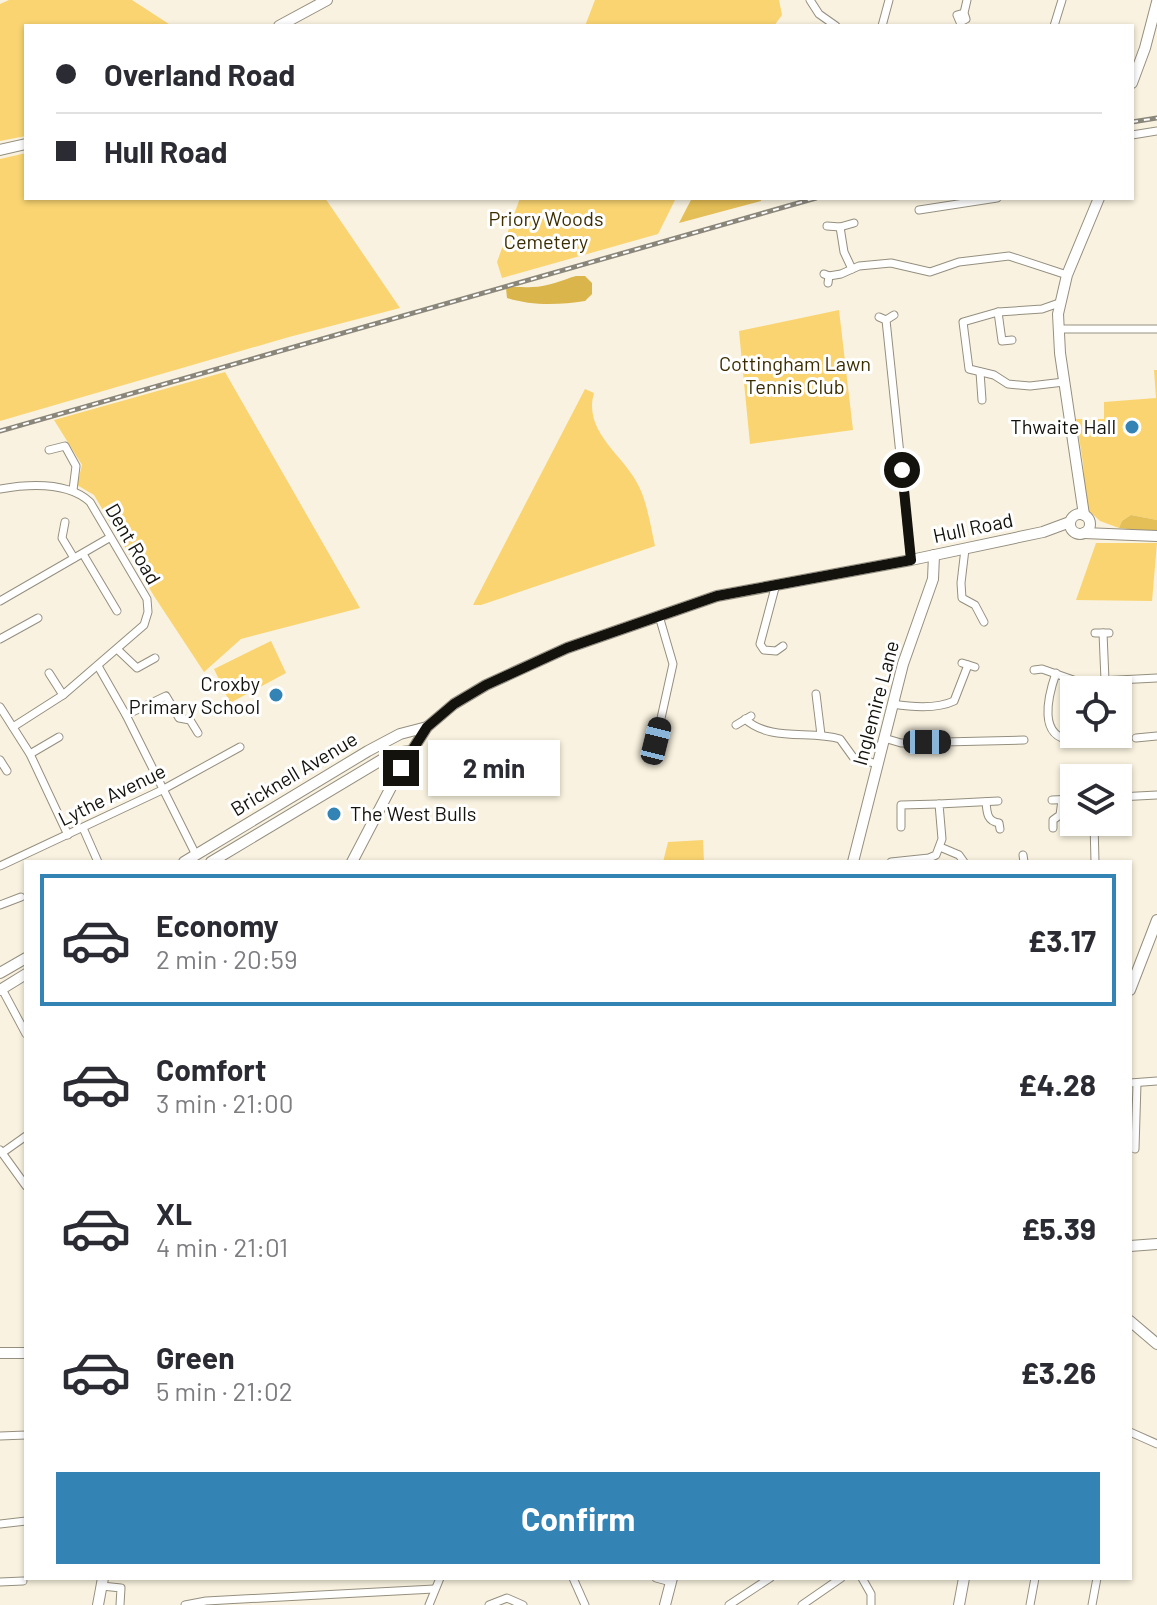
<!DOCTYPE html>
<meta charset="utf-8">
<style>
body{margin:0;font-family:Barlow,sans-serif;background:#f2f2f3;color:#2b2b33;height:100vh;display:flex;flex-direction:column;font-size:30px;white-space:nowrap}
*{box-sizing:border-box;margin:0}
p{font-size:26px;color:#7c7c81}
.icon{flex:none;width:44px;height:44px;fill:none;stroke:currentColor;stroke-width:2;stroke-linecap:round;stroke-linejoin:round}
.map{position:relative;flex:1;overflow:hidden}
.sheet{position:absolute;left:24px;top:860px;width:1108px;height:720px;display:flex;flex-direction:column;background:#fff;border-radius:0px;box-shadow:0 2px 6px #0004}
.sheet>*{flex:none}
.hud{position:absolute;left:24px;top:24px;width:1110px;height:176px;border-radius:0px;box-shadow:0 2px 6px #0004;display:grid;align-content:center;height:176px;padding:0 32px;background:#fff}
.fabs{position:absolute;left:1060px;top:676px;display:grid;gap:16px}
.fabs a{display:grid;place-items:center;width:72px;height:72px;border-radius:0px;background:#fff;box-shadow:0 2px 6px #0004;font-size:40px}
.end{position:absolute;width:36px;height:36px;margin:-18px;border:10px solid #14120c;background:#fff;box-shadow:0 0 0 4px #fff}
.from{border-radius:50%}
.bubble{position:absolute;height:56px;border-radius:0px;background:#fff;box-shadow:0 2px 6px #0004;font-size:26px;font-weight:700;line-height:56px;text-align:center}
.car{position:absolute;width:24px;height:48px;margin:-24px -12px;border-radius:10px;box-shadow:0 0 6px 2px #0007;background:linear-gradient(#222 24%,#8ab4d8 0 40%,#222 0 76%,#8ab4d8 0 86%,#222 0)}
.hud b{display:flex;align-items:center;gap:28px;height:76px;font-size:30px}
.hud b+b{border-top:2px solid #e1e1e2}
.hud i{width:20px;height:20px;background:#2b2b33}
ul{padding:14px 0 0;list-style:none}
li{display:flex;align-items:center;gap:24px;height:132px;margin:0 16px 12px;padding:0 16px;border:4px solid transparent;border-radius:0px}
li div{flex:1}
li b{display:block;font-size:30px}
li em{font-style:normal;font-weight:700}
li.current{border-color:#3384b5}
li>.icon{width:72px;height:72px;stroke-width:1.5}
.primary-button{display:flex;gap:16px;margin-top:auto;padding:16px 32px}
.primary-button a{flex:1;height:92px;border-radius:0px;background:#3384b5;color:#fff;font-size:32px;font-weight:700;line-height:92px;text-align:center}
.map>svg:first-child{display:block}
.green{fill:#f9d471}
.forest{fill:#e4be56}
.water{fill:#dab54b}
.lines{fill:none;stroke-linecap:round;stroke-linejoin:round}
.street-casing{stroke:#958f7f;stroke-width:9}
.secondary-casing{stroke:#958f7f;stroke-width:12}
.street{stroke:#fff;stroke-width:7}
.secondary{stroke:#fff;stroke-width:10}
.rail-casing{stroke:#8b867a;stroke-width:5}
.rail{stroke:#fff;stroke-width:2;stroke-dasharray:6;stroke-linecap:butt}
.route{stroke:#14120c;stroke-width:10}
.poi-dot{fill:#3384b5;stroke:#fff;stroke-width:3}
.labels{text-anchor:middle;stroke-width:6;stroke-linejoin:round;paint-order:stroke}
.park-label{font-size:20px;fill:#3c2d00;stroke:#fff}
.poi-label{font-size:20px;fill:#14120c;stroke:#fff;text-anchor:end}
.street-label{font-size:20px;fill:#14120c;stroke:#fff}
</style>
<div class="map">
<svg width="1157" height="1605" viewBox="0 0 1157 1605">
<rect width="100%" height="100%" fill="#f9f2e0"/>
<!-- green -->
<g class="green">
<polygon points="9,0 132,0 172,26 26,26 26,136 0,141 0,4"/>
<polygon points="595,0 779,0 782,15 774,26 585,26"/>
<polygon points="26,153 26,198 325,198 400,308 289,337 0,421 0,159"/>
<polygon points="520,198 676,198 658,234 502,278 497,262"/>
<polygon points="839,310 853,430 750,444 739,331"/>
<polygon points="1154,370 1157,370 1157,520 1131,515 1122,521 1119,528 1100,521 1086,508 1083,463 1076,419 1104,419 1104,402 1156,398"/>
<polygon points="225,372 360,608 241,639 204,672 154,596 94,495 77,485 82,465 54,420"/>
<path d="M585,389l9,4c-12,41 34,64 47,98 7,17 10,37 14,55l-174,59h-8z"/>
<polygon points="1096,543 1157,543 1152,601 1076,600"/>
<polygon points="271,641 286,673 230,703 214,669"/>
<polygon points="703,840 704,862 663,862 668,842"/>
</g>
<!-- forest -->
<g class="forest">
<polygon points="692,198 761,198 761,201 679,223"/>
<polygon points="1131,515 1157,520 1157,532 1119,528 1122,521"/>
</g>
<!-- water -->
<path class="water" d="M576,276h9l7,7v11l-7,7c-25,4 -54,5 -78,-3l-1,-10c10,-2 17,0 26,-1 16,0 30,-7 44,-11z"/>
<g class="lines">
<!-- street casing -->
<g class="street-casing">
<g id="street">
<polyline points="810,0 819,14 836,26"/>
<polyline points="964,13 957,15 960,22 966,19 964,13 967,0"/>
<polyline points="882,26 889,0"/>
<polyline points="1054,26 1062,0"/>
<polyline points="1132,135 1157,131"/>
<polyline points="919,210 997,198"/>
<polyline points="827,226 840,227 854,223"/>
<polyline points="840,227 844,252 852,269"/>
<polyline points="824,274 829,276 828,283"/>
<polyline points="829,276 841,274 859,266 891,263 930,272 959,262 1009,256 1067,275"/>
<polyline points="1059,303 1042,309 998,312 963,322 969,369 994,375 1008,384 1030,386 1064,382"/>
<polyline points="998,312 1002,341 1012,340"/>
<polyline points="879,317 886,320 894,315"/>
<polyline points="886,320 911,560"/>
<polyline points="1058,329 1157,329"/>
<polyline points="980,372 982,400"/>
<polyline points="49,450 65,446 76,466 73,490"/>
<path d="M0,489c29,-5 68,-7 90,13l57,97 1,13 -4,13 -81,70 -50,32"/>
<polyline points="65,522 62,538 74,558"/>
<polyline points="965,549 961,583 962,598 975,605 984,622"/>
<polyline points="83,554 117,611"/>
<polyline points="776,584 760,644 764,650 776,651 783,646"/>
<polyline points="0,601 109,538"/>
<polyline points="1095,633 1109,633"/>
<polyline points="1103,633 1105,680"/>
<polyline points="0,639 38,618"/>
<polyline points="117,649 137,668 155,658"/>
<polyline points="962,663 975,667"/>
<polyline points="98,666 126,715 196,855"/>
<polyline points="1034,670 1042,669 1079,682 1157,678"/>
<polyline points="49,673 63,695"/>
<path d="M1056,673c-8,23 -19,66 17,67"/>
<polyline points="816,694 821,735"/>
<path d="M893,704c18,3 44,5 61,-3l14,-36"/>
<polyline points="0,707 30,754 68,835"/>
<polyline points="126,715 166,696 179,718 190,720 198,733"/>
<path d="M745,719c25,23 65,11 95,20l13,18 24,7"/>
<polyline points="736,725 751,716"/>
<polyline points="884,738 901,743 1024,740"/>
<polyline points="1136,738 1157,736"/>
<polyline points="656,741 673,664 659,616"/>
<polyline points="30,754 59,737"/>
<polyline points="0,760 7,771"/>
<polyline points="1118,797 1157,795"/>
<polyline points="1052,800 1074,799"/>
<path d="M986,802c1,11 1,19 13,21l1,6"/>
<polyline points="1094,822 1095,862"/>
<polyline points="901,827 901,805 939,804"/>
<polyline points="83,828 98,862"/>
<polyline points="1053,828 1053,820 1060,815 1062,800"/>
<polyline points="940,847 959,855 964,862"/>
<polyline points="1023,855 1024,862"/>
<polyline points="891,862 929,858 936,855 942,839 939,804 998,801"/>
<polyline points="0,866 162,790 240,747"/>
<polyline points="0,905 21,897"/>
<polyline points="2,989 26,1034"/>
<polyline points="1130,1083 1157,1081"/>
<polyline points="1135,1149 1137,1083"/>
<polyline points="0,1150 26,1186"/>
<polyline points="2,1153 26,1136"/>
<polyline points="1130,1432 1157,1444"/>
<polyline points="0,1436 26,1435"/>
<polyline points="0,1524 26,1521"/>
<polyline points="573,1578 585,1605"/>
<polyline points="656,1578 671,1582"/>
<polyline points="862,1578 871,1594 871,1605"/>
<polyline points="0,1582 23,1581"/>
<polyline points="102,1586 121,1588 120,1605"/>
<polyline points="185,1605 206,1601 434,1589"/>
<polyline points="429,1605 440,1578"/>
<polyline points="489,1605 507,1598 523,1605"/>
<polyline points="729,1605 770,1578"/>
<polyline points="802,1605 841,1578"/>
<polyline points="1030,1605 1035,1578"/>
<polyline points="1092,1605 1097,1578"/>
</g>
</g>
<!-- secondary casing -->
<g class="secondary-casing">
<g id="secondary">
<polyline points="279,26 327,0"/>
<polyline points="1132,83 1145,48 1157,2"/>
<polyline points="0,150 26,144"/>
<circle cx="1080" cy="524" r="10"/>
<polyline points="1084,515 1060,353 1058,314 1067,275 1099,198"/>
<polyline points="1084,533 1157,536"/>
<polyline points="184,862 368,751 400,734 427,727"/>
<polyline points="211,862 393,753 411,751"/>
<polyline points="352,862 401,768 427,727 454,704 486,685 567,648 717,596 911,560 1043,532 1070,522"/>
<polyline points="853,862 903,664 933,579 934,555"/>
<polyline points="0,973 26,958"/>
<polyline points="0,990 26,974"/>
<polyline points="1130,990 1157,920"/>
<polyline points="1130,1246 1157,1244"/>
<polyline points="1130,1321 1157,1344"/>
<polyline points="0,1353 26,1353"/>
<polyline points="98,1605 103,1578"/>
<polyline points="665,1605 672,1578"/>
<polyline points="959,1605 964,1578"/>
</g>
</g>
<!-- street -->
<use href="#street" class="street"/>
<!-- secondary -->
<use href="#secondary" class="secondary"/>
<!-- rail casing -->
<g class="rail-casing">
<g id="rail">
<polyline points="1132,122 1157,118"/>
<polyline points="0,431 816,198"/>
</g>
</g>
<!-- rail -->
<use href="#rail" class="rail"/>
</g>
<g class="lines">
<!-- route -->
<polyline class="route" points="401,768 427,727 454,704 486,685 567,648 717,596 911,560 902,470"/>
</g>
<!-- markers -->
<g class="poi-dot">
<circle cx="1132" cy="427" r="8"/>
<circle cx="276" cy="695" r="8"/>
<circle cx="334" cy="814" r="8"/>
</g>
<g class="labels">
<!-- park labels -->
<g class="park-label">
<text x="546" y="226">Priory Woods<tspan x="546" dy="23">Cemetery</tspan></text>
<text x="795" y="371">Cottingham Lawn<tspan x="795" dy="23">Tennis Club</tspan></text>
</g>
<!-- poi labels -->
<g class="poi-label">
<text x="1116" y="434">Thwaite Hall</text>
<text x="260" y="691">Croxby<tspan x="260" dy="23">Primary School</tspan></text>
<text x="350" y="821" text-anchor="start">The West Bulls</text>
</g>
<!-- street labels -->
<g class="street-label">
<text transform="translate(973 528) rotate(-12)" y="7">Hull Road</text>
<text transform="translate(133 544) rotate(60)" y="7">Dent Road</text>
<text transform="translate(876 703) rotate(-75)" y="7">Inglemire Lane</text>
<text transform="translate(294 774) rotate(-31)" y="7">Bricknell Avenue</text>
<text transform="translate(112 795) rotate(-26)" y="7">Lythe Avenue</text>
</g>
</g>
</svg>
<div class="fabs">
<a><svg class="icon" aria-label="locate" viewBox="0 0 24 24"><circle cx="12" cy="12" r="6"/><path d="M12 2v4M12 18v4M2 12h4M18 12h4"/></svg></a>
<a><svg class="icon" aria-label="layers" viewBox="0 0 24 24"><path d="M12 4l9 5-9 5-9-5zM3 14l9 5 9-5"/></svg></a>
</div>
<i class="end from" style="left:902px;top:470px"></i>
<i class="end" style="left:401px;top:768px"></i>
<div class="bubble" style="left:428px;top:740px;width:132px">2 min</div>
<i class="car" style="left:656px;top:741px;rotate:14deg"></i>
<i class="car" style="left:927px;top:742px;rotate:90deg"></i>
<div class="hud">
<b><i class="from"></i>Overland Road</b>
<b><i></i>Hull Road</b>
</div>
<section class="sheet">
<ul>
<li class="current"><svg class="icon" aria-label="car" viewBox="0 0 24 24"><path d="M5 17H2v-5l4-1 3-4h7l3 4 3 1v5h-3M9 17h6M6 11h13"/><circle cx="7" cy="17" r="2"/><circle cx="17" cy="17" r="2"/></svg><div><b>Economy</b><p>2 min · 20:59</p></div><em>£3.17</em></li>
<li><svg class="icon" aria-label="car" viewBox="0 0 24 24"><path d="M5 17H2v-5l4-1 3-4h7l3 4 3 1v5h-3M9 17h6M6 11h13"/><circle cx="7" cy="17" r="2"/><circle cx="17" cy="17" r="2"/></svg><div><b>Comfort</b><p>3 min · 21:00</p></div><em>£4.28</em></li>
<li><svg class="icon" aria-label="car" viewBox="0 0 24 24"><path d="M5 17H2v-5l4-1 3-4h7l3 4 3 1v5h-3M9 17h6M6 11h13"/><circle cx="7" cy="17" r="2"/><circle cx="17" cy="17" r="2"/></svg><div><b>XL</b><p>4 min · 21:01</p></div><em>£5.39</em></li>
<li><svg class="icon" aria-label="car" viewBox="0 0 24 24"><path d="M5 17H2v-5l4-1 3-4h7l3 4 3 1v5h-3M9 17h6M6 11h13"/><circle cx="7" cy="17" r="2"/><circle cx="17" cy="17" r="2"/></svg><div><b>Green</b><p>5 min · 21:02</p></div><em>£3.26</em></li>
</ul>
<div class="primary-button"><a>Confirm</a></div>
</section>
</div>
